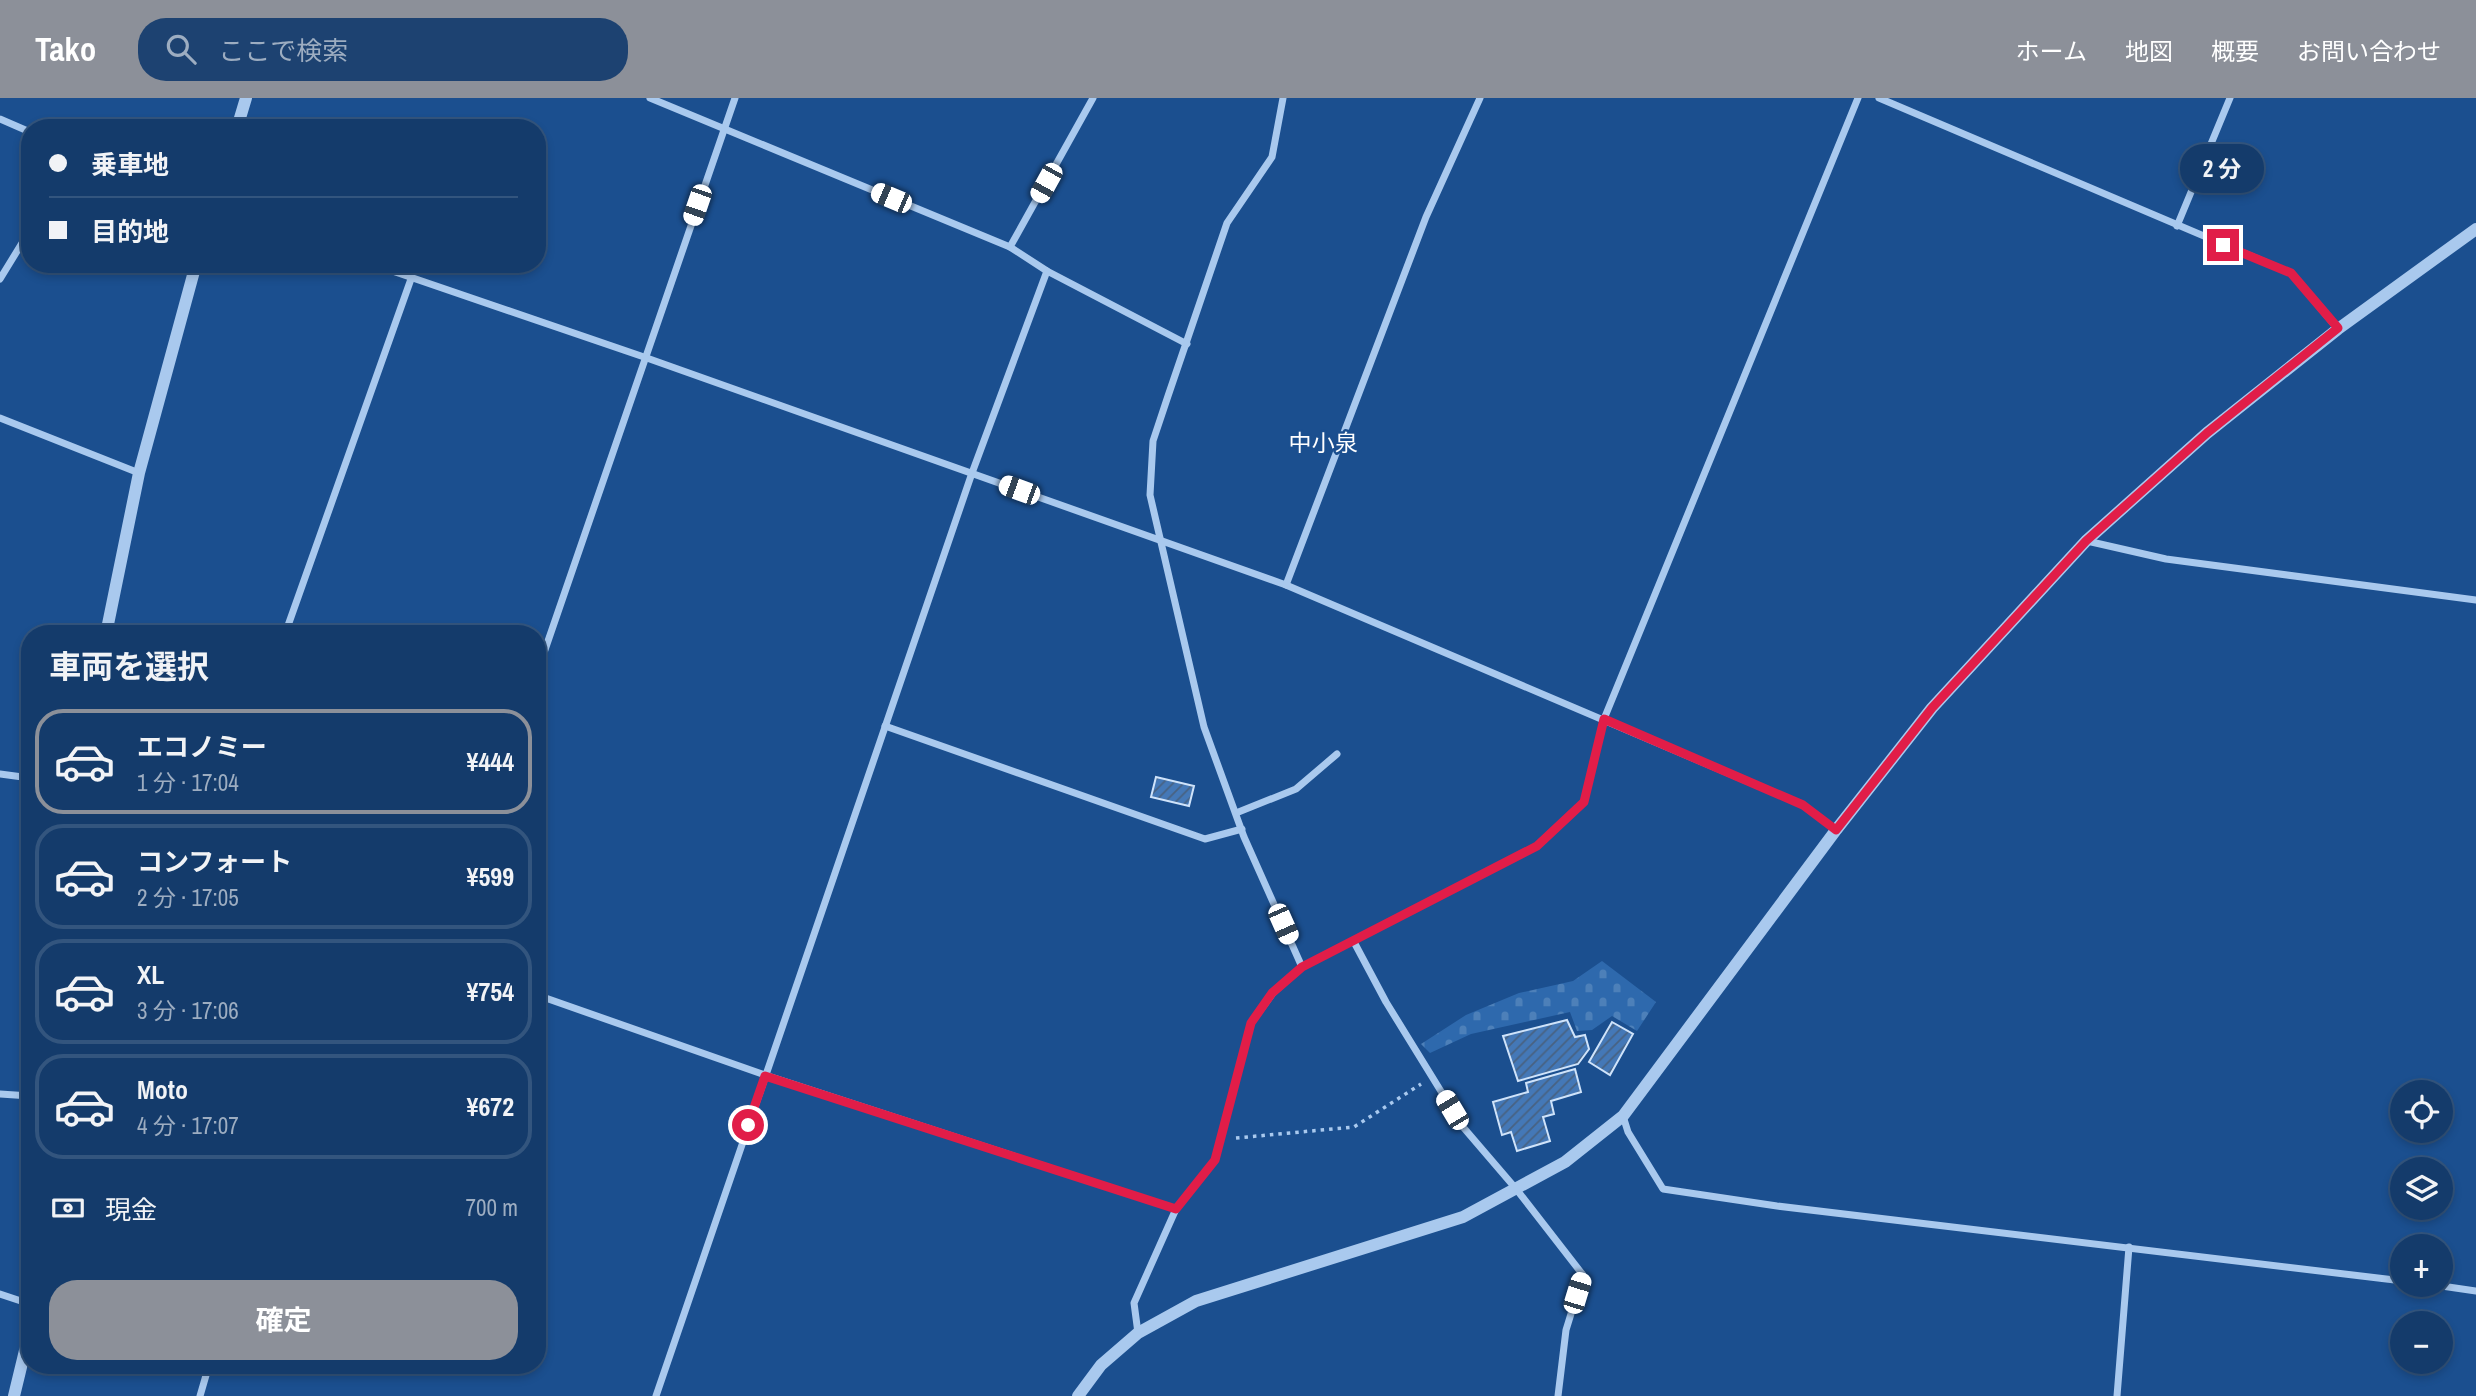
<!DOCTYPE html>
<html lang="ja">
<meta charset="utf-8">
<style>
body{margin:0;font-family:"Archivo Narrow","Noto Sans JP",sans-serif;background:#1d4271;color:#f1f3f6;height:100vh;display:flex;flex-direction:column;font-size:26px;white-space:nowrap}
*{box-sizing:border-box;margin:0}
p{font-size:23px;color:#9dadc1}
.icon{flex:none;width:38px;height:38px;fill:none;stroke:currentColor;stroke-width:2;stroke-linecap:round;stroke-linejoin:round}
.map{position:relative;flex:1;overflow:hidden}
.side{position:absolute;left:21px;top:527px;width:525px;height:749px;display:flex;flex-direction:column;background:#143b6b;border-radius:28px;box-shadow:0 4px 10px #0003,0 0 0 2px #33557e}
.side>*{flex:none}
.banner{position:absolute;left:21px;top:21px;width:525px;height:154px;border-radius:28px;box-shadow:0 4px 10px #0003,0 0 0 2px #33557e;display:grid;align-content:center;height:154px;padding:0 28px;background:#143b6b}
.tools{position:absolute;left:2390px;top:982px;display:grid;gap:14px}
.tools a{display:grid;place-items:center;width:63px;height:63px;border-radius:50%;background:#143b6b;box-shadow:0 4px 10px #0003,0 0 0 2px #33557e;font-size:35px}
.end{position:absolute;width:32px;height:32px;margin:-16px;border:9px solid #e11d48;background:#fff;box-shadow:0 0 0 4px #fff}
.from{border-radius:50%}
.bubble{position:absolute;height:49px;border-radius:24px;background:#143b6b;box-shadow:0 4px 10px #0003,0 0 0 2px #33557e;font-size:23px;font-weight:700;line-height:49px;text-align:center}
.car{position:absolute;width:21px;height:42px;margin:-21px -10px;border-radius:9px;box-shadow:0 0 5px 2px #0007;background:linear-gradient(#fff 24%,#345 0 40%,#fff 0 76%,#345 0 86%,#fff 0)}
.banner b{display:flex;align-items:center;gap:24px;height:66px;font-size:26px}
.banner b+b{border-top:2px solid #33557e}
.banner i{width:18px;height:18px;background:#f1f3f6}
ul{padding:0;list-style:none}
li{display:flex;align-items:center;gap:21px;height:105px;margin:0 14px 10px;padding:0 14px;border:4px solid #33557e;border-radius:28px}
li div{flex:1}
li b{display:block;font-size:26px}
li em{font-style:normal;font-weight:700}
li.active{border-color:#8c9099}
li>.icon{width:63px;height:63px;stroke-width:1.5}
h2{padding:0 28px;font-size:32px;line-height:84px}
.pay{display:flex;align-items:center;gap:18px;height:77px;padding:0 28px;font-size:26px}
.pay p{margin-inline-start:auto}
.cta{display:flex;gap:14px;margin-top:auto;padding:14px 28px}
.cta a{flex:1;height:80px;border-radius:28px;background:#8c9099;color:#fff;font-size:28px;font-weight:700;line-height:80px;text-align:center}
header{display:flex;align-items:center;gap:42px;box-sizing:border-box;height:98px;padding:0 35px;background:#8c9099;color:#fff}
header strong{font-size:33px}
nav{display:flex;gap:38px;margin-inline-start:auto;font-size:24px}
.search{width:490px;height:63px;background:#1d4271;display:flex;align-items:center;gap:18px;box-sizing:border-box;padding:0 24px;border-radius:28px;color:#9dadc1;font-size:26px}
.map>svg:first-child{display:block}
.cemetery{fill:url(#cemetery-stones)}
.building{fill:url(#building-hatch);stroke:#cfe3fa;stroke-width:2}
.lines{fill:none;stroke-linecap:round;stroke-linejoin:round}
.path{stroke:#a9c9ee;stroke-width:3.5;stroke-dasharray:3.5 5;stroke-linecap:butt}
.minor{stroke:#a9c9ee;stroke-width:7}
.tertiary{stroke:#a9c9ee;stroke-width:12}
.route{stroke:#e11d48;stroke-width:9}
.labels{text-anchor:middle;stroke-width:5;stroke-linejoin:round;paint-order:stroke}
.neighbourhood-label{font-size:23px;fill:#fff;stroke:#1b4f8f}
</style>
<header>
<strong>Tako</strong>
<div class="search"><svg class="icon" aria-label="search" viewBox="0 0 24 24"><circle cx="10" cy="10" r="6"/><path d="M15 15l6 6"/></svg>ここで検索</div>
<nav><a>ホーム</a><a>地図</a><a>概要</a><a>お問い合わせ</a></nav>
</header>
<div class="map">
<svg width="2476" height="1298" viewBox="0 0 2476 1298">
<defs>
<pattern id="cemetery-stones" width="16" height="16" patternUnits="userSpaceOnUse" patternTransform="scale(1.75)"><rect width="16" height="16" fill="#2e69ad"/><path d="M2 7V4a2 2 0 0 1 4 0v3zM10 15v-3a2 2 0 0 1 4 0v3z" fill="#4d80b9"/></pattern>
<pattern id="building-hatch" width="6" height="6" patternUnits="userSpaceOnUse" patternTransform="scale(1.75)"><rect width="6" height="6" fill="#4478b7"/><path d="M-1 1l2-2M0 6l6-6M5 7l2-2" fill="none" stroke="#486282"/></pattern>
</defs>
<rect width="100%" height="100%" fill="#1b4f8f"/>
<!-- cemetery -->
<polygon class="cemetery" points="1602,863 1656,904 1637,933 1612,918 1592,932 1577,933 1570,914 1471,936 1430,955 1421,946 1466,917 1519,895 1573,883"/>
<!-- building -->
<g class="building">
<polygon points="1156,679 1194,688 1189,708 1151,699"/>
<polygon points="1567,922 1575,939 1585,937 1589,951 1578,966 1518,983 1503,938"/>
<polygon points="1612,924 1633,936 1610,977 1589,964"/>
<polygon points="1575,971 1581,994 1551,1003 1554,1016 1543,1019 1550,1043 1517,1053 1511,1034 1502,1037 1493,1004 1528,994 1526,985"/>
</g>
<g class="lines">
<!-- path -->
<polyline class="path" points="1236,1040 1354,1029 1421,986"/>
<!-- minor -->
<g class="minor">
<polyline points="650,0 1010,149"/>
<polyline points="1283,0 1272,59 1227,125 1168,298 1153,343 1150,397 1204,629 1244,739 1302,869"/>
<polyline points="1879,0 2291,175 2338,231"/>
<polyline points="0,21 30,34"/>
<polyline points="2177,128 2230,0"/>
<polyline points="372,166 644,259 1286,487 1803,707 1836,732"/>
<polyline points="1047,173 1187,246"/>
<polyline points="0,181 30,132"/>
<polyline points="0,320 139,375"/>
<polyline points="2087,443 2166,461 2476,502"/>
<polyline points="1286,487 1426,119 1480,0"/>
<polyline points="285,536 411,181"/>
<polyline points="537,575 735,0"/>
<polyline points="885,628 1205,741 1242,731"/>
<polyline points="0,676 30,680"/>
<polyline points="1236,715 1296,691 1337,656"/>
<polyline points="1354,844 1386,904 1463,1029 1517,1092 1583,1177 1566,1232 1558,1298"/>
<polyline points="537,897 765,977 1176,1111"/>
<polyline points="0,996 30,998"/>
<polyline points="1623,1018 1628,1034 1663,1091 1777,1108 2403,1183"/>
<polyline points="2428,1186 2476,1193"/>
<polyline points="0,1196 30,1206"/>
<polyline points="1138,1235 1134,1205 1176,1111 1215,1062 1251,925 1273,895 1302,869 1537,748 1584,704 1604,621 1858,0"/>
<polyline points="200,1298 209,1267"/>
<polyline points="656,1298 972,375 1047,173 1010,149 1093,0"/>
<polyline points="2117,1298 2129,1149"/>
</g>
<!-- tertiary -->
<g class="tertiary">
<polyline points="237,30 246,0"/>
<polyline points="106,536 139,375 196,166"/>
<polyline points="14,1298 30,1232"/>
<polyline points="1078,1298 1101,1267 1138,1235 1196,1203 1463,1119 1565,1064 1623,1018 1836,732 1932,610 2086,443 2207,335 2338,231 2476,131"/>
</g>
</g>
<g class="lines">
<!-- route -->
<polyline class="route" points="748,1027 765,978 1176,1111 1215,1062 1251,925 1272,895 1302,869 1537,748 1584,704 1604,621 1803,707 1836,732 1932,610 2086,443 2207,335 2338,230 2291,175 2223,147"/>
</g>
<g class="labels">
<!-- neighbourhood labels -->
<g class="neighbourhood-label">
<text x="1323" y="353">中小泉</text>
</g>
</g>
</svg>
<div class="tools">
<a><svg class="icon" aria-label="locate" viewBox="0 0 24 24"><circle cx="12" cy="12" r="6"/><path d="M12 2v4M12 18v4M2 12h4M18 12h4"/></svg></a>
<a><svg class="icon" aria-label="layers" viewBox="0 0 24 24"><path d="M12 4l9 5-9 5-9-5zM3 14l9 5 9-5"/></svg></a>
<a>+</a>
<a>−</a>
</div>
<i class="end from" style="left:748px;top:1027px"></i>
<i class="end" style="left:2223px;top:147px"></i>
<div class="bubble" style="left:2180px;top:46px;width:84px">2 分</div>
<i class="car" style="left:1046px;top:85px;rotate:209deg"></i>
<i class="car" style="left:891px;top:100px;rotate:293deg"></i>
<i class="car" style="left:697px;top:107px;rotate:199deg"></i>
<i class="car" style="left:1019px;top:392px;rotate:290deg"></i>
<i class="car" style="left:1283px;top:826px;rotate:156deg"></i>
<i class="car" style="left:1452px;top:1012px;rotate:329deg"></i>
<i class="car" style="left:1577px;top:1195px;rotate:17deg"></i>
<div class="banner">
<b><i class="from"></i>乗車地</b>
<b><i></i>目的地</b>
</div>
<section class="side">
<h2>車両を選択</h2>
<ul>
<li class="active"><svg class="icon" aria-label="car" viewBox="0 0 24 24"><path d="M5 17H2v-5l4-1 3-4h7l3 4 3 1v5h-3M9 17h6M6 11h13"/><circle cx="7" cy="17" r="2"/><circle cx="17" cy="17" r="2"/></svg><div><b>エコノミー</b><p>1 分 · 17:04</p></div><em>¥444</em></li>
<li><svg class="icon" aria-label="car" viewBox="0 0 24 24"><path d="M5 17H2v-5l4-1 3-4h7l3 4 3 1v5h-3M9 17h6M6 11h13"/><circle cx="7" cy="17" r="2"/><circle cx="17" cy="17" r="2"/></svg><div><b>コンフォート</b><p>2 分 · 17:05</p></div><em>¥599</em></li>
<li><svg class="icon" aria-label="car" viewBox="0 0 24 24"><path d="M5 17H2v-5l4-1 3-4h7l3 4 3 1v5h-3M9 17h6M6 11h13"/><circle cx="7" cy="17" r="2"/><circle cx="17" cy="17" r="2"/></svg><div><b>XL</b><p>3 分 · 17:06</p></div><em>¥754</em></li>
<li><svg class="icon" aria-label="car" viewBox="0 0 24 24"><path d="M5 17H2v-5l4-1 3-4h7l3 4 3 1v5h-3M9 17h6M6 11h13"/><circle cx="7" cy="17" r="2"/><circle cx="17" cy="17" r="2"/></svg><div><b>Moto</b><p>4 分 · 17:07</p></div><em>¥672</em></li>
</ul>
<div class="pay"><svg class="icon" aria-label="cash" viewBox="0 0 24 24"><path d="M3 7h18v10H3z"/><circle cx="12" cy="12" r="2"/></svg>現金<p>700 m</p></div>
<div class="cta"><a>確定</a></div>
</section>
</div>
